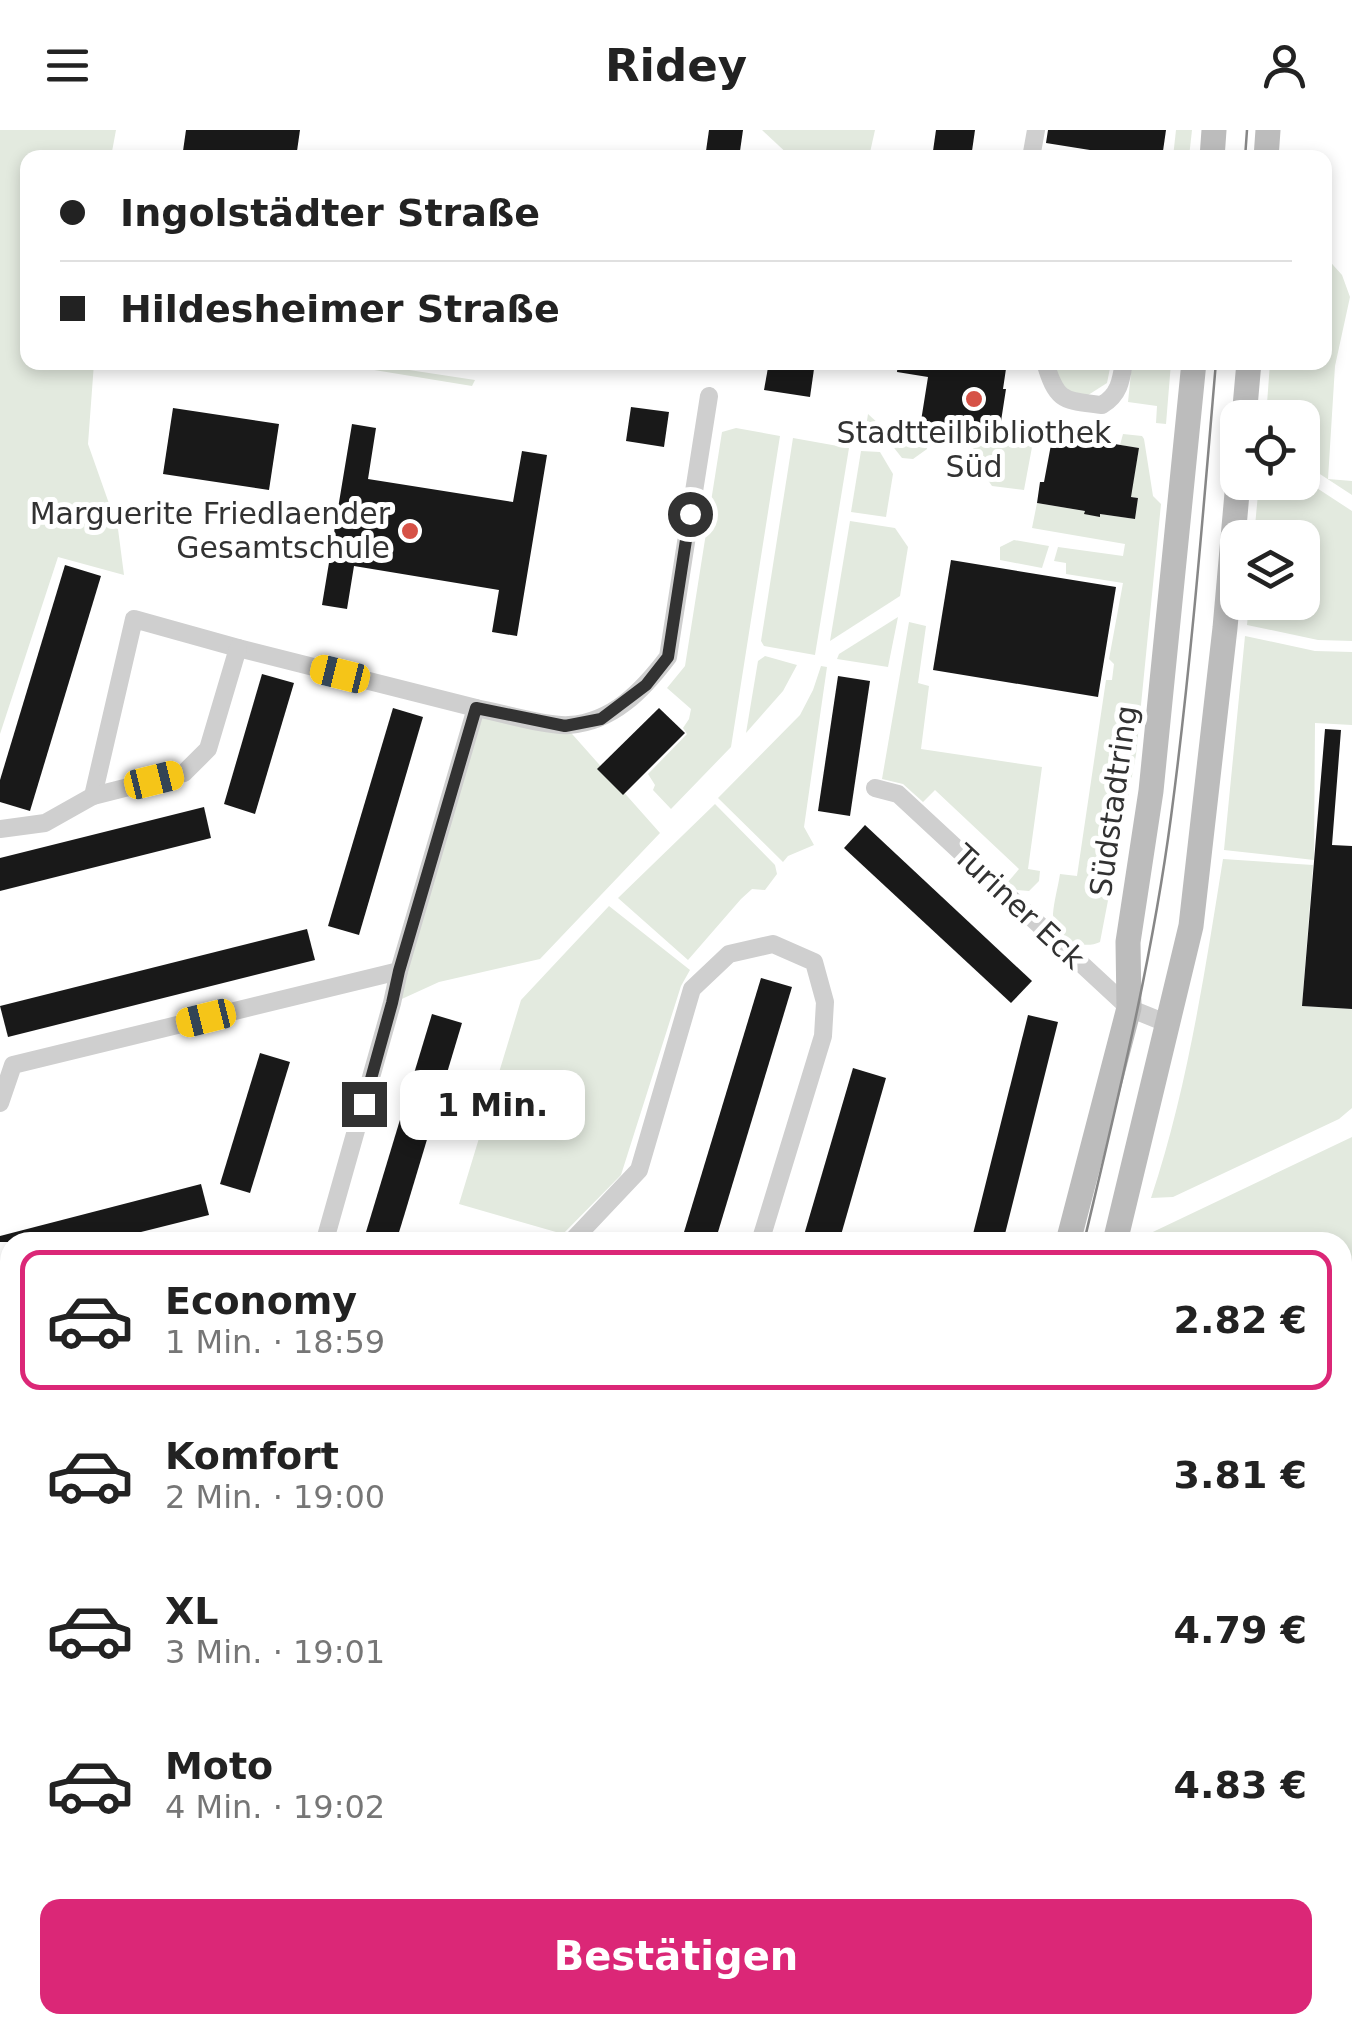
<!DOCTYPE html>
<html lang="de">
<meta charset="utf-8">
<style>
body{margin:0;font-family:"DejaVu Sans",sans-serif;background:#f2f2f2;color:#222;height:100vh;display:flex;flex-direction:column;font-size:38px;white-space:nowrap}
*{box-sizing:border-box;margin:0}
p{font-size:32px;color:#767676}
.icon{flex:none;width:55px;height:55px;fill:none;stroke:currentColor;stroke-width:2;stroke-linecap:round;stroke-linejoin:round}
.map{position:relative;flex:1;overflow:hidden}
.sheet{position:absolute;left:0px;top:1102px;width:1352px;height:802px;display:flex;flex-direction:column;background:#fff;border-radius:30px 30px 0 0;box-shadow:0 5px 15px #0003}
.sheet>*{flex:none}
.banner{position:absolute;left:20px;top:20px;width:1312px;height:220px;border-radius:20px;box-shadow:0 5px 15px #0003;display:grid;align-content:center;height:220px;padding:0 40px;background:#fff}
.controls{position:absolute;left:1220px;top:270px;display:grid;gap:20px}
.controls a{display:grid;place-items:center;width:100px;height:100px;border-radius:20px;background:#fff;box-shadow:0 5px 15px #0003;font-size:50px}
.end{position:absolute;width:45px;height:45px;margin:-22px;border:12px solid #323232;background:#fff;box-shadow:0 0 0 5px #fff}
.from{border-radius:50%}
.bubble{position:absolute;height:70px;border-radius:20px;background:#fff;box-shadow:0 5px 15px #0003;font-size:32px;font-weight:700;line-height:70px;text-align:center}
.car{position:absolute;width:30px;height:60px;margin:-30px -15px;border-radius:12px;box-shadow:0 0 8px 2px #0007;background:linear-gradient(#f5c518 24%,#345 0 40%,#f5c518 0 76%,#345 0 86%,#f5c518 0)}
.banner b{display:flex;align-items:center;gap:35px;height:95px;font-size:38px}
.banner b+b{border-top:2px solid #e0e0e0}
.banner i{width:25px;height:25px;background:#222}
ul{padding:18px 0 0;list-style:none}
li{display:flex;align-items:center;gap:30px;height:140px;margin:0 20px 15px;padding:0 20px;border:5px solid transparent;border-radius:20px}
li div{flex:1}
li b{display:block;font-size:38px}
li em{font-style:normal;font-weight:700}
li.current{border-color:#db2777}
li>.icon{width:90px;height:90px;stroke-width:1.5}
.action{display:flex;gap:20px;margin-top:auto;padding:20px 40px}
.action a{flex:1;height:115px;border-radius:20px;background:#db2777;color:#fff;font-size:40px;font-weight:700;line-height:115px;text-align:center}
header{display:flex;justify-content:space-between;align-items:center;height:130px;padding:0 40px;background:#fff;font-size:45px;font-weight:700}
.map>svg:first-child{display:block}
.green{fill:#e3eadf}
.building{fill:#191919}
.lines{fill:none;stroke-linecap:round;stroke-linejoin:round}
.street{stroke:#cfcfcf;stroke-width:18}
.secondary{stroke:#bcbcbc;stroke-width:25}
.tram{stroke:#878787;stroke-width:2.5}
.route{stroke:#323232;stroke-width:12}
.poi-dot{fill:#d65247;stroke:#fff;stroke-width:4}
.labels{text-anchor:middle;stroke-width:10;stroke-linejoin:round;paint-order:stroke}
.poi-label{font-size:30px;fill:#323232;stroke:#fff}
.street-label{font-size:30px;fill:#323232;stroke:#fff}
</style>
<header><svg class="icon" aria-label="menu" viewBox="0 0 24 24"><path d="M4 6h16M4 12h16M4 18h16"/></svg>Ridey<svg class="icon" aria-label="person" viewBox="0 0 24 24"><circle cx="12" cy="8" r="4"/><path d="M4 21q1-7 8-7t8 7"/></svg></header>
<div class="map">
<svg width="1352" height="1904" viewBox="0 0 1352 1904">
<rect width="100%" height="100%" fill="#fff"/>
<!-- green -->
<g class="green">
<polygon points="0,0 116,0 111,27 28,28 28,232 94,233 88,314 118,399 124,445 58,427 0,604"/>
<polygon points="762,0 875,0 869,27 792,28"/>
<polygon points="1176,0 1192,0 1189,27 1173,27"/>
<polygon points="1325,126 1342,145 1350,167 1335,236 1328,349 1352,351 1352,365 1303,333 1302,288 1266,287 1270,233 1325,232"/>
<polygon points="363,233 475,250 472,256 362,238"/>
<polygon points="1052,233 1111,233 1107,253 1085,267 1064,262"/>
<polygon points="1132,233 1171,233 1166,294 1156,293 1157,276 1128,272"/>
<polygon points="868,284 881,296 898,297 905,309 917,310 925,305 929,305 927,319 913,329 902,328 891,314 864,310"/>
<polygon points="1006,297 1035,301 1024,360 992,356 972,327 975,309 1002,312"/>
<polygon points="736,298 780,306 731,617 671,679 653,660 655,655 648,644 687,604 683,598 689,589 691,579 667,558 685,536 722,302"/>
<path d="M1123,304l19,2 2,3 9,57 8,8 -25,251 -36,187c-19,9 -47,-4 -47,-28 1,-13 5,-27 7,-40l17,2 29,-196h6l2,-16 -5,-5 14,-76 -57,-9v-11l-12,-2 4,-14 65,9 2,-12 -93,-16 5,-25 48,8v3l14,2 1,-2 35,5 3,-21 -44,-8 2,-13 37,5 6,-34 -19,-3z"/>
<polygon points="793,308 849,318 815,525 764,516 761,511"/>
<polygon points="861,321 880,322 893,344 886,387 851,382"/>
<polygon points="1303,349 1352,381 1352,511 1318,510 1247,495 1249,473 1302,472 1302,408 1254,407 1259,353 1302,352"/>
<polygon points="850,391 895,398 908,417 900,466 830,511"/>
<polygon points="1014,410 1049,416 1042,438 1000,430 1000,417"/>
<polygon points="898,487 888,537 837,529 839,524"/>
<polygon points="909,492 926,496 918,553 929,556 921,619 1042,637 1028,739 1040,741 1039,751 1029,761 1017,760 1008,752 1019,739 935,660 923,672 903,654 882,649"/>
<polygon points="1245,506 1315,521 1352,522 1352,595 1315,593 1314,730 1224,720"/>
<polygon points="765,526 797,535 783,561 746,603 758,531"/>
<polygon points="821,536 827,537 804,697 814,715 788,726 783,732 718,668 800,585 813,560"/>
<polygon points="476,578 565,596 660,703 540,829 439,852 393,873"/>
<polygon points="715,674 775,735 777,744 765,760 752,759 741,769 688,830 618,768"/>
<path d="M1223,729l90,6 -11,141 50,3v99l-13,11 -166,78 -22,1c36,-107 54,-227 72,-339z"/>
<polygon points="609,776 690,840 681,856 621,1045 563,1104 459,1074 521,870"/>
<polygon points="1352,1007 1352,1904 1139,1904 1124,1895 1342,1895 1342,1112 1135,1112 1136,1110"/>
</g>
<!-- building -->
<g class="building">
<polygon points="186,0 300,0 296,28 182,28"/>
<polygon points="709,0 743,0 739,28 705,28"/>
<polygon points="936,0 975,0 971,28 932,28"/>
<polygon points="1048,0 1166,0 1162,28 1140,28 1046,13"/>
<polygon points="769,232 815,232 810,267 764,260"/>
<polygon points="898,232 1007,232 1003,259 1006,259 999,304 921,291 928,247 897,242"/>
<polygon points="631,277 669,282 664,317 626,311"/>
<polygon points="173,278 279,294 269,360 163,344"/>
<polygon points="352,294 376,298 368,349 513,372 522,321 547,325 517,506 492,502 499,460 354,436 347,479 322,475"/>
<polygon points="1053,304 1139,318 1131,367 1138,368 1135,389 1100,384 1100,387 1084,384 1085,381 1037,373 1040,352 1044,352"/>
<polygon points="951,430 1116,457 1098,567 933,540"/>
<polygon points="65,435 101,446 30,681 0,672 0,650"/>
<polygon points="262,544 294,553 255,684 224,674"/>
<polygon points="838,546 870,551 850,686 818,681"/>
<polygon points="393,578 423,587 359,805 328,796"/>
<polygon points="659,578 685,603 623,665 597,639"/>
<polygon points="1325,599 1341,600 1332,715 1352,716 1352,879 1302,876"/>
<polygon points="204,677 211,708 0,761 0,728"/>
<polygon points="865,695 1032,851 1011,873 844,718"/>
<polygon points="307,799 315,830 8,907 0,876"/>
<polygon points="761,848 792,857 715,1112 681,1112"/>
<polygon points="432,884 462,893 404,1086 396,1112 363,1112"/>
<polygon points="1028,885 1058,892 1003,1112 971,1112"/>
<polygon points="260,923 290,932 250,1063 220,1054"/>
<polygon points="853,938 886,948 839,1112 802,1112"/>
<polygon points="201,1054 209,1085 101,1112 0,1112 0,1106"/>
</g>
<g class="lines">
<!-- street -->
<g class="street">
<polyline points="1031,28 1036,0"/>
<path d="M1045,232c12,41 19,38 57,43 17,-10 19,-24 22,-43"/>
<path d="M476,578c23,4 72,19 93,17 44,-3 74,-35 99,-68l41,-261"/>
<polyline points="875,658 898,664 1129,878 1166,893"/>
<polyline points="93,666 134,489 238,518 476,578 399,841 392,873 325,1110 322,1112"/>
<polyline points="0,699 45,693 93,666 184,643 208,619 238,518"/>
<polyline points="0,973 13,935 399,841"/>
<polyline points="571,1112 639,1040 692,859 729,824 773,814 814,832 825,872 823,906 760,1112"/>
<polyline points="0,1210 10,1207"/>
<polyline points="0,1590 10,1554"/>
<polyline points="0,1678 10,1688"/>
<polyline points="189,1895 191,1904"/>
<polyline points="522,1904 524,1895"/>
</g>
<!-- secondary -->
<g class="secondary">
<polyline points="1212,28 1214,0"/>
<polyline points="1266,28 1268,0"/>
<polyline points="1244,288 1249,232"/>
<polyline points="1068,1112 1129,878 1128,812 1151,661 1194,232"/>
<polyline points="1115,1112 1191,796 1225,498 1238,352"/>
<polyline points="707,1904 714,1895"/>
<polyline points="757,1904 764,1895"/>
</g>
<!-- tram -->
<g class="tram">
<polyline points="1245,28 1247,0"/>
<path d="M1084,1112c33,-140 68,-281 87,-425 20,-151 32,-303 45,-455"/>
<polyline points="726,1904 734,1895"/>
</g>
</g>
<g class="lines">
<!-- route -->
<polyline class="route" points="364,974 392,873 399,841 476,578 565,596 601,589 646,555 668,527 690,384"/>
</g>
<!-- markers -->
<g class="poi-dot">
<circle cx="974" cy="269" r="10"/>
<circle cx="410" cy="401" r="10"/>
</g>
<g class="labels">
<!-- poi labels -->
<g class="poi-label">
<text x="974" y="313">Stadtteilbibliothek<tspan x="974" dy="34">Süd</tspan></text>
<text x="390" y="394" text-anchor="end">Marguerite Friedlaender<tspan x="390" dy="34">Gesamtschule</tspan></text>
</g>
<!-- street labels -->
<g class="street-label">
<text transform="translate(1114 671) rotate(-82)" y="10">Südstadtring</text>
<text transform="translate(1019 777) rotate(43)" y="10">Turiner Eck</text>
</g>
</g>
</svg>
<div class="controls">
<a><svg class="icon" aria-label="locate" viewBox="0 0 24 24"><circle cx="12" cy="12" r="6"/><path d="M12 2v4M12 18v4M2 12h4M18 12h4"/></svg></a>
<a><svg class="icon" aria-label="layers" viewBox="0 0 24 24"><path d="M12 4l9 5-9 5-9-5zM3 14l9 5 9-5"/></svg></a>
</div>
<i class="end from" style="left:690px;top:384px"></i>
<i class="end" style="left:364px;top:974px"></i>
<div class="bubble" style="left:400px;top:940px;width:185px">1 Min.</div>
<i class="car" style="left:340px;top:544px;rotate:284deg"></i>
<i class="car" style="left:154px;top:650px;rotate:76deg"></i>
<i class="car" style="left:206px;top:888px;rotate:256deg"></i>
<div class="banner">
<b><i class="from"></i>Ingolstädter Straße</b>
<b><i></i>Hildesheimer Straße</b>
</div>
<section class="sheet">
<ul>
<li class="current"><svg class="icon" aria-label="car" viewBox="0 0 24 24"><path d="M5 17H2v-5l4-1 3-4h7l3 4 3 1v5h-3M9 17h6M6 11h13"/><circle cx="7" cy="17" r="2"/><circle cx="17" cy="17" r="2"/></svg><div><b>Economy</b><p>1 Min. · 18:59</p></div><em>2.82 €</em></li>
<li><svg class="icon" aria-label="car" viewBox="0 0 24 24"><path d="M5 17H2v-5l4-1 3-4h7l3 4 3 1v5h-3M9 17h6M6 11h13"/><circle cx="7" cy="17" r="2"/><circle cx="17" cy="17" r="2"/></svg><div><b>Komfort</b><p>2 Min. · 19:00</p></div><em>3.81 €</em></li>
<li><svg class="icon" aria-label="car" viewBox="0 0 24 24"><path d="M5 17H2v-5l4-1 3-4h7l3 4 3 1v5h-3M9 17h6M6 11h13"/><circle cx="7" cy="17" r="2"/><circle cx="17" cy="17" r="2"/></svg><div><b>XL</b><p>3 Min. · 19:01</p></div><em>4.79 €</em></li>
<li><svg class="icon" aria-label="car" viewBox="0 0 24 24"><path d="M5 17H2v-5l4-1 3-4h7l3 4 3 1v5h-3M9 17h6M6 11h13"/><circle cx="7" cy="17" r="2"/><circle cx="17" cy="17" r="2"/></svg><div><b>Moto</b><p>4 Min. · 19:02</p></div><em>4.83 €</em></li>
</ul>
<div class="action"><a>Bestätigen</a></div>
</section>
</div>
